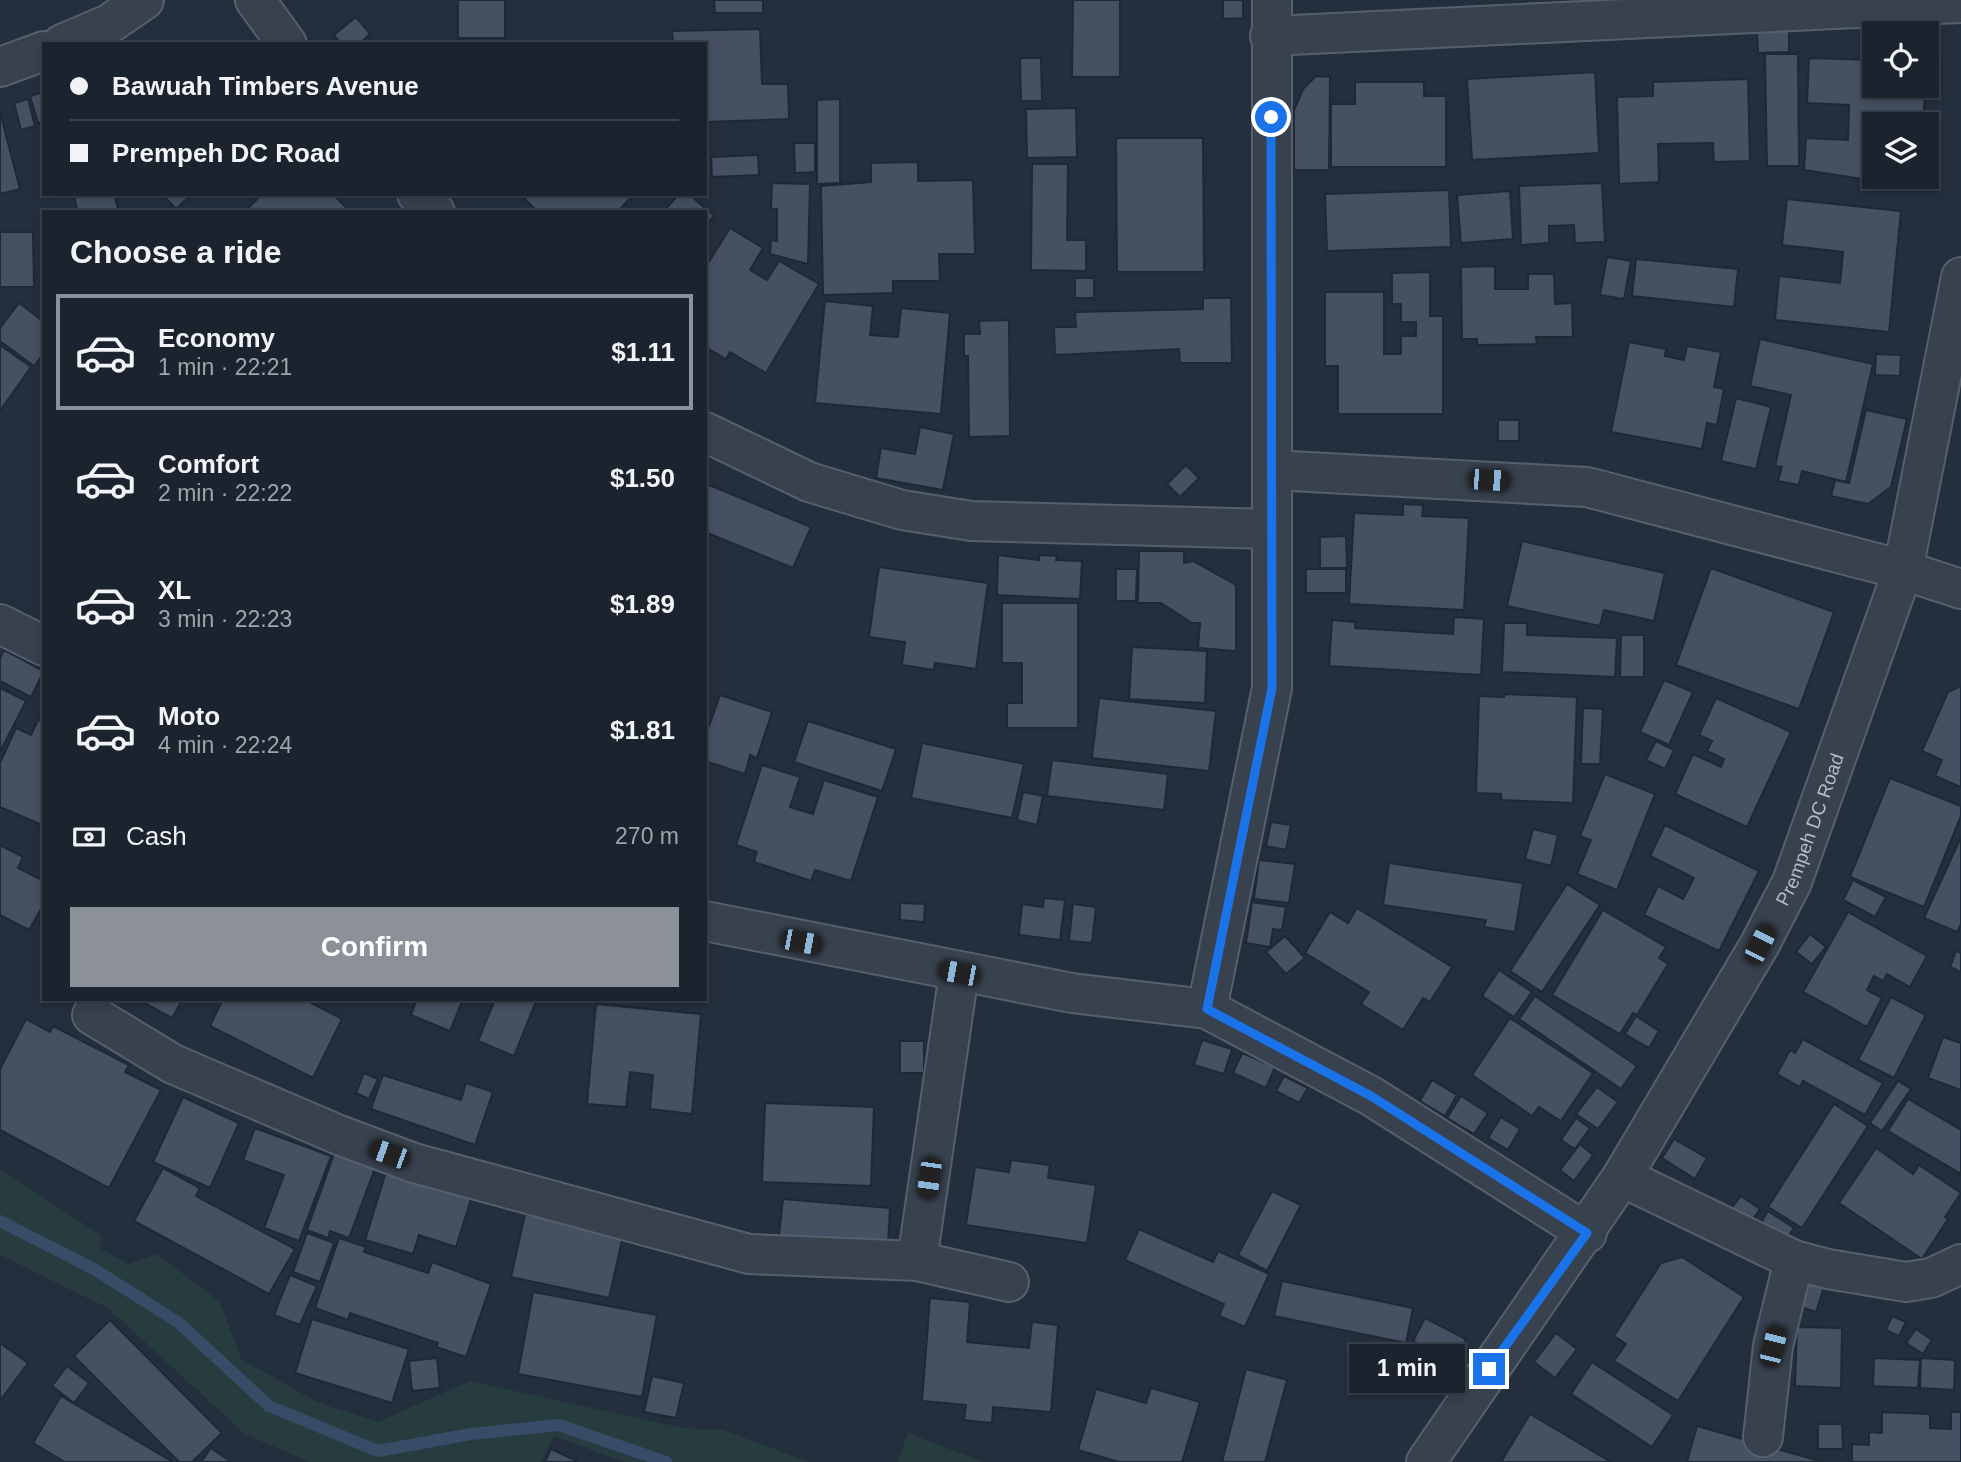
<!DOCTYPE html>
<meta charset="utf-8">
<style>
body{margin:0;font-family:Arial,sans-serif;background:#282f3a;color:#f1f3f6;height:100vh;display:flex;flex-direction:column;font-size:26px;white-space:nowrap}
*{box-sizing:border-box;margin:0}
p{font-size:23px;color:#a0a4aa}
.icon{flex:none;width:38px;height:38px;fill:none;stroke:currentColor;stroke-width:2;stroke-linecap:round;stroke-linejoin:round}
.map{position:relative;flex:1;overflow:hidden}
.side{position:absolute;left:42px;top:210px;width:665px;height:791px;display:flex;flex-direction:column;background:#1b232e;border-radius:0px;box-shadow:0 4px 10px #0003,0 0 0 2px #39404a}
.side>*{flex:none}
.guide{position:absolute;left:42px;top:42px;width:665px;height:154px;border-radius:0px;box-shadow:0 4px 10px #0003,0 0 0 2px #39404a;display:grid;align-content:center;height:154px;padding:0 28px;background:#1b232e}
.fabs{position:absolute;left:1862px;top:21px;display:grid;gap:14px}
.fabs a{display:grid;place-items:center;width:77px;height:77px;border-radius:0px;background:#1b232e;box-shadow:0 4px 10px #0003,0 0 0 2px #39404a;font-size:35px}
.end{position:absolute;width:32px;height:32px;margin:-16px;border:9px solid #1a73e8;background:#fff;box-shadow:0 0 0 4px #fff}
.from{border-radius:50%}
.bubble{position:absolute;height:49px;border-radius:0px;background:#1b232e;box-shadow:0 4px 10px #0003,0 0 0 2px #39404a;font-size:23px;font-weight:600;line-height:49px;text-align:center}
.car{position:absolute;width:21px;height:42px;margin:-21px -10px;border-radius:9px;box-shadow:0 0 5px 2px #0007;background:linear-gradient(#222 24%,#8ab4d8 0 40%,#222 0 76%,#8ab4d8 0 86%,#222 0)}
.guide b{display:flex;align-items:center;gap:24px;height:66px;font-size:26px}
.guide b+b{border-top:2px solid #39404a}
.guide i{width:18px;height:18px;background:#f1f3f6}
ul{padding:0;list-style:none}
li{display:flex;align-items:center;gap:21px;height:116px;margin:0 14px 10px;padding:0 14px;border:4px solid transparent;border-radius:0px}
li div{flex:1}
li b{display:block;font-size:26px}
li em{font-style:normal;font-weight:600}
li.active{border-color:#8c9099}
li>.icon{width:63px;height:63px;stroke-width:1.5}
h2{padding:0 28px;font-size:32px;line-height:84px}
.pay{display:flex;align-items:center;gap:18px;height:77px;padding:0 28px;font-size:26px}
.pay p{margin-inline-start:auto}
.button{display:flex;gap:14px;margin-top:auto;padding:14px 28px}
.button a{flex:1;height:80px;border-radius:0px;background:#8c9099;color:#fff;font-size:28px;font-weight:600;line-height:80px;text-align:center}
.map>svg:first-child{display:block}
.green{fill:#263c3f}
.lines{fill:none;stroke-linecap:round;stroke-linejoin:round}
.stream{stroke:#394c67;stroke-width:12}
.building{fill:#455162;stroke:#1f2835;stroke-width:2}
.minor-casing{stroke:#565f6c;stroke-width:42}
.minor{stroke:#38414e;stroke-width:38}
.route{stroke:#1a73e8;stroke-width:9}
.labels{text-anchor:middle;stroke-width:6;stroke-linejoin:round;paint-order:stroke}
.street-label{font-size:19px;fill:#b4bcc9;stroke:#1d2633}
</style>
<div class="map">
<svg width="1961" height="1462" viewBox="0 0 1961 1462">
<rect width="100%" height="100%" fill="#242f3e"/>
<!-- green -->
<g class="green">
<polygon points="0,1170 101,1235 99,1248 129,1264 157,1254 220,1302 241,1359 319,1403 378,1422 470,1381 683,1428 723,1430 809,1462 624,1462 554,1436 541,1462 310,1462 245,1434 108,1308 0,1255"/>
<polygon points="908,1433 981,1461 982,1462 897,1462"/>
</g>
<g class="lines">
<!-- stream -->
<polyline class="stream" points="0,1221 94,1269 179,1323 269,1406 378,1451 471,1434 559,1425 666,1462"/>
</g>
<!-- building -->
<g class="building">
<rect x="458" y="0" width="47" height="38"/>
<polygon points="714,0 763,0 763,13 715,13"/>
<polygon points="1073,0 1120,0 1120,77 1072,77"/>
<polygon points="1223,0 1243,0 1243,18 1223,19"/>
<polygon points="356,17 370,34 359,44 341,44 334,35"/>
<polygon points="760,29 762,84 788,84 789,119 705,122 705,44 673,44 672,31"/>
<polygon points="1789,30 1789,52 1758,53 1757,31"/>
<polygon points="1765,54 1798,54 1799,166 1767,166"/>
<polygon points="1020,58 1041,58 1042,101 1021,101"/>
<polygon points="1809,58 1874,60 1874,86 1898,86 1898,92 1925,92 1923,124 1874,124 1874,177 1895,177 1895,184 1804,170 1806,138 1848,140 1849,105 1807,103"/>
<polygon points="1927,61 1942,61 1942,90 1903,90 1903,86 1927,86"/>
<polygon points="1595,72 1599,153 1472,160 1467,79"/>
<polygon points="1316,76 1330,77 1329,170 1294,170 1294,110 1303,89"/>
<polygon points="1748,79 1750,161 1714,162 1713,143 1658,144 1659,182 1619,184 1617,97 1653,96 1653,82"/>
<polygon points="1355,82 1424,82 1424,96 1446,96 1446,167 1331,167 1331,104 1355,104"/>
<polygon points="44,92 44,121 38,123 30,96"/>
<polygon points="28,99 35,126 21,130 14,103"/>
<polygon points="840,99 840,183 817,184 817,100"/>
<polygon points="1076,108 1077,157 1027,158 1026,109"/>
<polygon points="0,112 20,189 0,194"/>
<polygon points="1116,138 1203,138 1204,272 1117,272"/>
<polygon points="794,143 815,143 815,172 795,173"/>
<polygon points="758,155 759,175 712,177 711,157"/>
<polygon points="918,162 918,181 973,180 975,254 939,254 940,281 893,281 893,293 823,295 821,186 871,182 871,163"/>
<polygon points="1032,164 1068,164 1067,240 1086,240 1086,271 1031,270"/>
<polygon points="772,183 810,184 808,264 770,254 771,240 777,241 777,209 771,209"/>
<polygon points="1602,183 1605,242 1575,243 1574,225 1549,226 1549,243 1521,245 1519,186"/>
<polygon points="1449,190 1451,247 1327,251 1325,194"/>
<polygon points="1510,191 1513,239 1461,243 1457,195"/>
<polygon points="73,194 114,194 119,212 78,212"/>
<polygon points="162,194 192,194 176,209"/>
<polygon points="262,194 333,194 350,212 244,212"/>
<polygon points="520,194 634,194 617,212 538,212"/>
<polygon points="679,194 689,194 714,216 705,226 705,212 663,212"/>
<polygon points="1787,199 1901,211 1889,332 1775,320 1779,276 1840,283 1843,252 1782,245"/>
<polygon points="730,228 763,248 750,270 767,280 779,261 819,284 766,373 730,352 726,359 705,347 705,268"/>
<polygon points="0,232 33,232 34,287 0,287"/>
<polygon points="1607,257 1631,261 1624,299 1600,295"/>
<polygon points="1636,259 1738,269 1734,307 1632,296"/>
<polygon points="1495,266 1495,289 1528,289 1528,274 1554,274 1555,304 1572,303 1573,337 1536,337 1537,344 1477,345 1477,339 1462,339 1461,267"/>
<polygon points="1430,272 1430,316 1443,316 1443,414 1338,414 1338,366 1325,366 1325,292 1384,292 1384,354 1401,354 1401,336 1416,336 1416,322 1401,322 1401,304 1392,304 1392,273"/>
<rect x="1075" y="278" width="19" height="20"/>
<polygon points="1203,298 1231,298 1232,363 1180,363 1179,349 1055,355 1054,327 1076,327 1075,312 1203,309"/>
<polygon points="825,301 873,306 870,335 898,337 901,308 950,313 941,414 815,403"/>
<polygon points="19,303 44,322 44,354 34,366 0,341 0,328"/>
<polygon points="1009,320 1010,436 969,437 968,356 964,356 964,334 980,334 979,321"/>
<polygon points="1760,339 1873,364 1846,482 1802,471 1799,485 1778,481 1782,467 1775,466 1791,395 1750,386"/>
<polygon points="1629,342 1666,349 1665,356 1684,360 1687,346 1721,352 1714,387 1724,389 1717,425 1707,423 1702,449 1611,432"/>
<polygon points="0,345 31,367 0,411"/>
<polygon points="1876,354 1901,355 1900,376 1875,375"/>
<polygon points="1736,398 1771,407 1756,469 1721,461"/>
<polygon points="1866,410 1907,419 1891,487 1868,504 1831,496 1835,480 1849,483"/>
<rect x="1498" y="420" width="21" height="21"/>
<polygon points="920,427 954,434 943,490 876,478 881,448 915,454"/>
<polygon points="1186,465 1199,478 1180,497 1167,484"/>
<polygon points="709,485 811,527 793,568 705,532 705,494"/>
<polygon points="1403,504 1423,505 1422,516 1469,518 1464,610 1349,604 1354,513 1403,515"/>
<polygon points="1346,536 1347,568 1320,568 1320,537"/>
<polygon points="1522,541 1665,573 1654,621 1604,610 1600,626 1507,606"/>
<polygon points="1139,551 1184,551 1184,563 1193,561 1236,585 1236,651 1198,648 1200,623 1192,623 1161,603 1138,603"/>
<polygon points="998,555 1039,560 1039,555 1057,556 1056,560 1082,561 1080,599 997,595"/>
<polygon points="879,567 988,583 976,669 935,663 934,670 902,665 905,642 869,637"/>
<polygon points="1711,568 1834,612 1799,709 1676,665"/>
<polygon points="1116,569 1137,569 1136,601 1116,601"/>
<rect x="1306" y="569" width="40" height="24"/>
<polygon points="1002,603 1078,603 1078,728 1007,728 1007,703 1022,703 1022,663 1002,663"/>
<polygon points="1454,617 1484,619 1481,675 1329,666 1332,620 1355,622 1355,628 1453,634"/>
<polygon points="1504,623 1527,623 1527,635 1617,638 1615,677 1502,672"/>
<polygon points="1621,635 1644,635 1644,677 1620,677"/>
<polygon points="1132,647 1207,651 1205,703 1129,699"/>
<polygon points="4,650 44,671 31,697 0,681 0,658"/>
<polygon points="1664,680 1693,692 1669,745 1640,732"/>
<polygon points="1961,686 1961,787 1935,776 1942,760 1922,751 1948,692"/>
<polygon points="0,688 26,701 0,752"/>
<polygon points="1505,694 1577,697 1573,803 1501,800 1501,794 1476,793 1479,696 1504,697"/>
<polygon points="720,695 772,712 757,758 750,755 745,774 705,761 705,725 709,726"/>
<polygon points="1099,698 1216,711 1209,771 1092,758"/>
<polygon points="1716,698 1791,732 1747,827 1675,794 1693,754 1721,767 1724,759 1707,751 1712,741 1699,735"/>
<polygon points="1583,708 1603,709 1600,764 1581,764"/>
<polygon points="38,720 44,722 42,825 0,807 0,763 16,728 31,735"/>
<polygon points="808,721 896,749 882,791 794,762"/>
<polygon points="1656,741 1674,750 1665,769 1646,760"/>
<polygon points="922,743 1024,764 1012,818 911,798"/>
<polygon points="1052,760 1168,774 1164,810 1047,796"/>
<polygon points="762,765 800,777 790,807 813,814 824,780 878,797 851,881 815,870 811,881 754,862 757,852 736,845"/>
<polygon points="1605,774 1655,794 1617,890 1577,874 1591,840 1580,836"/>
<polygon points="1890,778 1961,806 1961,816 1924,907 1850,877"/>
<polygon points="1023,792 1043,796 1037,825 1017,820"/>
<polygon points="1271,822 1291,825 1286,850 1266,846"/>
<polygon points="1665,825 1759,871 1719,951 1644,915 1658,886 1683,899 1694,878 1650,856"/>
<polygon points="1533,829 1558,835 1551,866 1525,859"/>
<polygon points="1961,837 1961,924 1957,932 1924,918"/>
<polygon points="0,845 23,857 18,868 44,881 44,904 29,930 0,915"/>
<polygon points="1259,860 1295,864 1289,903 1254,899"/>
<polygon points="1389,863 1523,883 1515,932 1484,927 1486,920 1383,905"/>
<polygon points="1853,880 1886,897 1875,917 1843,900"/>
<polygon points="1567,884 1600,905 1542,992 1510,971"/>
<polygon points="1044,898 1065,900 1060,940 1019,935 1022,904 1043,907"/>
<polygon points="1252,902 1286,907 1282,930 1273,929 1270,947 1246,943"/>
<polygon points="900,903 925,904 924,922 900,920"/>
<polygon points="1073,904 1096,907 1092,943 1069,941"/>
<polygon points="1357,908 1452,967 1430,1002 1423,998 1403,1030 1361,1004 1369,992 1305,953 1330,912 1348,923"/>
<polygon points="1603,910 1666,947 1659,958 1668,964 1637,1015 1633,1013 1620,1034 1552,995"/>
<polygon points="1848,912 1927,956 1910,987 1887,974 1883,981 1874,976 1867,990 1882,998 1867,1027 1803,992"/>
<polygon points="1810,934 1826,947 1812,964 1796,952"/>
<polygon points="1285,936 1305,958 1286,974 1266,952"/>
<polygon points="1956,951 1961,953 1961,972 1950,967"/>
<polygon points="1499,970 1532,992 1514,1017 1482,996"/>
<polygon points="1535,996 1637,1066 1621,1089 1519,1019"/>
<polygon points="1891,997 1926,1015 1894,1078 1858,1060"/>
<polygon points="138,999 183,999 172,1018"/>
<polygon points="223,999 304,999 342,1019 313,1078 210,1026"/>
<polygon points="417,999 463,999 450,1031 411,1015"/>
<polygon points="488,999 537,999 514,1056 478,1041 494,1002"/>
<polygon points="596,1004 701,1014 692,1114 650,1109 653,1075 630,1072 626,1107 587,1104"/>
<polygon points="1636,1016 1659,1031 1649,1048 1625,1034"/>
<polygon points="1510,1018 1593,1073 1561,1121 1539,1107 1532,1116 1472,1075"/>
<polygon points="26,1019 50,1032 53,1026 129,1065 125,1072 161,1090 109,1188 0,1130 0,1069"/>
<polygon points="1943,1037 1961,1043 1961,1090 1928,1078"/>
<polygon points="1803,1039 1883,1083 1865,1115 1803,1081 1800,1087 1777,1074 1790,1050 1795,1053"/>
<polygon points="1202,1040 1232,1049 1224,1074 1194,1065"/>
<rect x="900" y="1041" width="24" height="32"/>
<polygon points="1242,1053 1275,1067 1266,1088 1233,1073"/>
<polygon points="364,1073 378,1079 369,1099 356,1093"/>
<polygon points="383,1075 461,1100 466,1083 493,1092 475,1145 371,1109"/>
<polygon points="1284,1076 1308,1088 1299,1103 1276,1091"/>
<polygon points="1432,1080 1457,1095 1445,1116 1420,1101"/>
<polygon points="1898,1081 1911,1089 1882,1131 1870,1123"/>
<polygon points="1597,1087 1618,1102 1598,1129 1576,1114"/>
<polygon points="1461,1096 1488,1113 1474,1134 1447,1118"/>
<polygon points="183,1097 239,1123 210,1188 153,1162"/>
<polygon points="1908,1099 1961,1130 1961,1174 1888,1131"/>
<polygon points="765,1103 874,1107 871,1186 762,1182"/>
<polygon points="1834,1104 1868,1126 1802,1228 1768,1207"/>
<polygon points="1501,1117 1520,1129 1508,1150 1488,1138"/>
<polygon points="1576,1118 1590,1128 1575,1149 1561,1140"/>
<polygon points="255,1128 331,1156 299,1241 264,1228 284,1175 243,1160"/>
<polygon points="1674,1139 1707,1158 1695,1179 1662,1158"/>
<polygon points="1580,1144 1593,1155 1574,1181 1560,1170"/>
<polygon points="1876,1148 1913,1174 1919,1165 1961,1193 1945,1217 1948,1219 1922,1259 1839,1203"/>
<polygon points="334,1154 375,1168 349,1238 330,1231 328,1238 307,1230"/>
<polygon points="1011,1160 1050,1165 1048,1178 1096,1185 1087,1243 966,1225 975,1167 1009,1172"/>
<polygon points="163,1168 200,1188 196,1196 295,1249 269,1294 134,1221"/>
<polygon points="387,1169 472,1196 456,1247 419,1235 413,1254 365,1240"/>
<polygon points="1272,1191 1301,1205 1267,1271 1238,1255"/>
<polygon points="1741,1196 1760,1209 1748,1226 1729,1211"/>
<polygon points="783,1199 890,1208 888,1244 779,1236"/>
<polygon points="1768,1211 1794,1228 1780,1249 1755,1233"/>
<polygon points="525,1214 623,1236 609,1298 511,1277"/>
<polygon points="1139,1229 1213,1262 1218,1251 1269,1274 1245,1327 1219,1316 1224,1304 1125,1260"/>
<polygon points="307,1233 334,1243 320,1282 293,1272"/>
<polygon points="339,1238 366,1247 364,1252 428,1273 432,1262 491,1284 466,1357 436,1347 438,1343 350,1313 348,1320 315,1308"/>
<polygon points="1682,1257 1744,1297 1678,1401 1614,1361 1626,1344 1614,1336 1661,1263"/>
<polygon points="290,1275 317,1286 300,1325 274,1315"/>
<polygon points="1797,1275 1825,1284 1816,1312 1788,1303"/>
<polygon points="1282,1281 1413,1308 1406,1343 1274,1316"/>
<polygon points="533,1292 657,1315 642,1397 518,1374"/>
<polygon points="930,1298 970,1302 967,1342 1029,1348 1032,1322 1058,1325 1051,1412 993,1407 992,1423 964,1420 966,1405 922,1401"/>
<polygon points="1892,1316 1906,1322 1899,1336 1886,1330"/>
<polygon points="1425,1318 1466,1339 1454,1362 1413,1341"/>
<polygon points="312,1319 409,1349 392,1403 295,1373"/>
<polygon points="110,1320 222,1433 192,1462 179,1462 74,1356"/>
<polygon points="1797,1327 1842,1328 1841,1388 1795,1386"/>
<polygon points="1916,1329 1932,1340 1923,1354 1906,1343"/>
<polygon points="1556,1333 1577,1349 1555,1378 1534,1362"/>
<polygon points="0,1343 28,1363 0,1401"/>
<polygon points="437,1358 440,1388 412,1391 409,1361"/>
<polygon points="1874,1358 1920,1360 1918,1388 1873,1386"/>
<polygon points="1921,1358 1955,1360 1954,1390 1920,1388"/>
<polygon points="1592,1362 1673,1415 1652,1447 1571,1394"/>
<polygon points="67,1366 89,1383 74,1403 52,1386"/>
<polygon points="1246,1369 1287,1380 1265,1462 1222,1462"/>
<polygon points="652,1376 684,1383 676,1418 644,1412"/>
<polygon points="1151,1388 1200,1402 1182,1462 1119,1462 1078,1450 1096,1389 1146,1403"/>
<polygon points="61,1396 173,1462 65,1462 33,1443"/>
<polygon points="1882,1412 1930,1414 1930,1428 1951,1429 1951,1412 1961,1412 1961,1462 1852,1462 1852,1444 1869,1445 1869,1432 1882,1433"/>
<polygon points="1530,1414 1611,1462 1501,1462"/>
<polygon points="1818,1424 1842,1424 1843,1449 1818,1449"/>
<polygon points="1697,1426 1823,1462 1687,1462"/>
<polygon points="211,1448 231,1462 201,1462"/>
<polygon points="551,1449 577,1461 577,1462 545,1462"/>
</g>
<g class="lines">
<!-- minor casing -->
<g class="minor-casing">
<g id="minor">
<polyline points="255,0 287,44"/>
<polyline points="1270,36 1961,3"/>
<polyline points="62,44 109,24 144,0"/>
<polyline points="0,67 44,51"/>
<polyline points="417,194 435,212"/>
<polyline points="705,432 809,482 902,510 971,521 1272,529"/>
<polyline points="1272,470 1587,487 1903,570 1961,589"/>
<polyline points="0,624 44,646"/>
<polyline points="705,921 1072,993 1207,1009 1371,1096 1587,1233"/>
<polyline points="1207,1009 1272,688 1272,0"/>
<polyline points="92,1015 173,1064 339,1135 414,1163 749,1254 917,1261 1009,1282"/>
<polyline points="1622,1177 1794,1260 1828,1269 1906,1282 1931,1278 1961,1264"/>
<polyline points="917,1261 959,973"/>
<polyline points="1763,1437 1773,1346 1794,1260"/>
<path id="s1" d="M1426,1462l196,-285 138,-233 32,-62 111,-312 58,-293"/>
</g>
</g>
<!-- minor -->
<use href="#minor" class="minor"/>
</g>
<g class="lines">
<!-- route -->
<polyline class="route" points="1271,117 1272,688 1207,1009 1371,1096 1587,1233 1489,1369"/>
</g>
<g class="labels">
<!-- street labels -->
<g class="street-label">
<text dy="7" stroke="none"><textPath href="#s1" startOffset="742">Prempeh DC Road</textPath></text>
</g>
</g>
</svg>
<div class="fabs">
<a><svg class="icon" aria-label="locate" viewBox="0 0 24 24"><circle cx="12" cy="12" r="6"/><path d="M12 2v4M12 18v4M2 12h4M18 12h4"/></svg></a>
<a><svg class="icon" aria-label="layers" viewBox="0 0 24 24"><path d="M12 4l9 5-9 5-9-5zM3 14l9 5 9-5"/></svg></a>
</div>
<i class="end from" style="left:1271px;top:117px"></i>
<i class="end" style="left:1489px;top:1369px"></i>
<div class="bubble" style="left:1349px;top:1344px;width:116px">1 min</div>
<i class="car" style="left:1489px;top:480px;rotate:93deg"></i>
<i class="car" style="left:801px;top:942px;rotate:101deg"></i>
<i class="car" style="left:1760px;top:944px;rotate:27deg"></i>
<i class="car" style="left:959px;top:973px;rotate:281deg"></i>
<i class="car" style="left:389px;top:1154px;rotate:290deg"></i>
<i class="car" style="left:929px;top:1178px;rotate:188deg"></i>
<i class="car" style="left:1773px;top:1346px;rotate:14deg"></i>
<div class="guide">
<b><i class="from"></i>Bawuah Timbers Avenue</b>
<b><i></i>Prempeh DC Road</b>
</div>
<section class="side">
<h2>Choose a ride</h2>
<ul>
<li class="active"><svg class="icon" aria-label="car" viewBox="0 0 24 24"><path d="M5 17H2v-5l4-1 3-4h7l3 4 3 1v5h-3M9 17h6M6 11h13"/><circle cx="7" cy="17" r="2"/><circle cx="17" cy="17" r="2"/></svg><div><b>Economy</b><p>1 min · 22:21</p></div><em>$1.11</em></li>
<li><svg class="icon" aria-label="car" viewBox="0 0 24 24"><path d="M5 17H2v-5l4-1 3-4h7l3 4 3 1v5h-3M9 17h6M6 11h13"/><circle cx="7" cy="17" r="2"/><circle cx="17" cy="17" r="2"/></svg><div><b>Comfort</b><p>2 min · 22:22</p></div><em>$1.50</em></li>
<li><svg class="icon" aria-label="car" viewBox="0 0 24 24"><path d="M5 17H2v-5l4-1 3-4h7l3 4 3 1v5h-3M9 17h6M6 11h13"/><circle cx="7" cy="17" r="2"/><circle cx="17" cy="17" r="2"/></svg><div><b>XL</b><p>3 min · 22:23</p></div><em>$1.89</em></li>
<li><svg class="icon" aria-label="car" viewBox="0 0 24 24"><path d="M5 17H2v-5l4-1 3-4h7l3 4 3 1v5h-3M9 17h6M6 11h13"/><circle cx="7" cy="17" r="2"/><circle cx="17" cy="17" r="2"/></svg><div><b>Moto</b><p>4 min · 22:24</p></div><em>$1.81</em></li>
</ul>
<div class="pay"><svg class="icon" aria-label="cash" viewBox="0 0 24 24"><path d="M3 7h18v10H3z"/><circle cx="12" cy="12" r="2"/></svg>Cash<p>270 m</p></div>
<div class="button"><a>Confirm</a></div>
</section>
</div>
